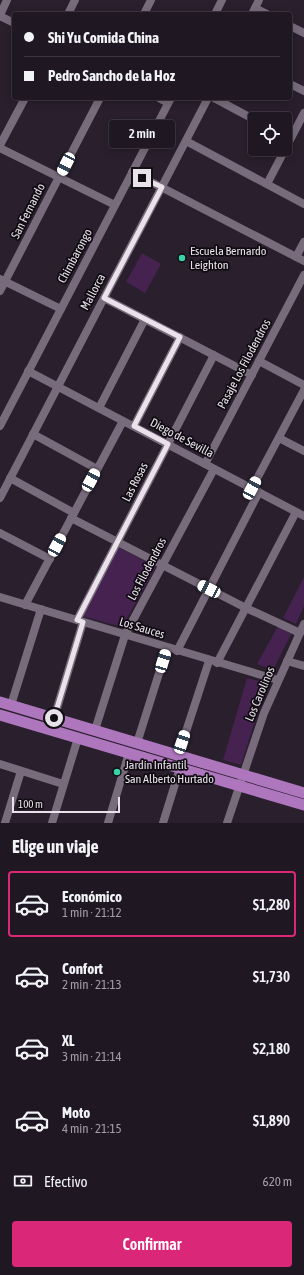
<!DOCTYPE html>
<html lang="es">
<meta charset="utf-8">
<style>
body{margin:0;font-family:"Asap Condensed",sans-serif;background:#27202a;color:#f1f3f6;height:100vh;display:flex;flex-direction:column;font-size:15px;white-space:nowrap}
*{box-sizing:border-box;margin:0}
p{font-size:13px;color:#a19fa5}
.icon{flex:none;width:22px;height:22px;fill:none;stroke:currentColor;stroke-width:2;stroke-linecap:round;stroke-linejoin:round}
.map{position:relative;height:823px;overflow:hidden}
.drawer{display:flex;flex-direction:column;background:#1f1722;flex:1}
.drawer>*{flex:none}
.guide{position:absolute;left:12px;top:12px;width:280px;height:88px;border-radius:4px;box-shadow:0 2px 10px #0003,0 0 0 1px #3c3640;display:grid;align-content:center;height:88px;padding:0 12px;background:#1f1722}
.controls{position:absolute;left:248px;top:112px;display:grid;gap:8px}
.controls a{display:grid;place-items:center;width:44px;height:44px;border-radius:4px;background:#1f1722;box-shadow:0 2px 10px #0003,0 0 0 1px #3c3640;font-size:20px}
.scale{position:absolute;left:12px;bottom:10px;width:108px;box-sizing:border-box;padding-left:4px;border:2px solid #e9e2eb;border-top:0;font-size:11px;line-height:14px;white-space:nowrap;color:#e9e2eb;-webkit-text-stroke:3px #0f0b11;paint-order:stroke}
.end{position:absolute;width:18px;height:18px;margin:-9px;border:5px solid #e9e2eb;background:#111;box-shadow:0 0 0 2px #111}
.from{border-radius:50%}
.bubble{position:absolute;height:28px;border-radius:4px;background:#1f1722;box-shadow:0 2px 10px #0003,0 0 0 1px #3c3640;font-size:13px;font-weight:600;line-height:28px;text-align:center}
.car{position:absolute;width:12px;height:24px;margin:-12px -6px;border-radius:5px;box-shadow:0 0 3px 1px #0007;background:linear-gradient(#fff 24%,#345 0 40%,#fff 0 76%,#345 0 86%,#fff 0)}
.guide b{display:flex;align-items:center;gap:14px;height:38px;font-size:15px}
.guide b+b{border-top:1px solid #3c3640}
.guide i{width:10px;height:10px;background:#f1f3f6}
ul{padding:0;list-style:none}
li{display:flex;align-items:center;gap:12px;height:66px;margin:0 8px 6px;padding:0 4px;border:2px solid transparent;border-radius:4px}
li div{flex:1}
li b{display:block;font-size:15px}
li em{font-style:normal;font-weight:600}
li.current{border-color:#db2777}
li>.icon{width:36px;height:36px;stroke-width:1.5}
h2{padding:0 12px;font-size:18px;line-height:48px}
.pay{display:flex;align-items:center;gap:10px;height:44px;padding:0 12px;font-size:15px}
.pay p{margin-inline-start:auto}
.cta{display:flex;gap:8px;margin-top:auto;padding:8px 12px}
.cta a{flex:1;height:46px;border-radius:4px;background:#db2777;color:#fff;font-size:16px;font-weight:600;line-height:46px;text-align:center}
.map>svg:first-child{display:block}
.green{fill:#45224f}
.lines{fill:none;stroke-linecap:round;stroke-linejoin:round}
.minor{stroke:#786c7c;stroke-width:8}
.major{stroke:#ad76bd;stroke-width:11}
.route{stroke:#e9e2eb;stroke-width:5}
.poi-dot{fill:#36d4a7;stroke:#0f0b11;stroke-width:1.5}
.labels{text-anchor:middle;stroke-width:3.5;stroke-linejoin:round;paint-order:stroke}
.street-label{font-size:12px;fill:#e9e2eb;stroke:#0f0b11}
.poi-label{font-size:12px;fill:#e9e2eb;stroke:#0f0b11;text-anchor:start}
</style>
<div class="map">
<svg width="304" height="823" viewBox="0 0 304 823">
<rect width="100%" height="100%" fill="#291f2d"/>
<!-- green -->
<g class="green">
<polygon points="142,253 161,264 145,293 126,282"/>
<polygon points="116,546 156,567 122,627 82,616"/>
<polygon points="304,577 304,606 296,624 283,618"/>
<polygon points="278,626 291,634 273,670 257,664"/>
<polygon points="247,678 267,683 241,765 223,760"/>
</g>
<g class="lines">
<!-- minor -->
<g class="minor">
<polyline points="255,8 267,14"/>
<polyline points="68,14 75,0"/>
<polyline points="144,14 151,0"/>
<polyline points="215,14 222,0"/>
<polyline points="252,14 259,0"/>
<polyline points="0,15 7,0"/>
<polyline points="0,16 14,23"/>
<polyline points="290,26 304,33"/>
<polyline points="290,84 304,91"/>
<polyline points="159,98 168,103"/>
<polyline points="214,98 255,120"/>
<polyline points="186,141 304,204"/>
<polyline points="0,145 25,98"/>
<polyline points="0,148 115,205"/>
<polyline points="132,172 304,261"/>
<polyline points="267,184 304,113"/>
<polyline points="296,257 304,242"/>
<polyline points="0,279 61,309"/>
<polyline points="0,291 100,98"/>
<polyline points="104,298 252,375"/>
<polyline points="259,361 304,385"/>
<polyline points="28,371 304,516"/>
<polyline points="99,408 145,319"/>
<polyline points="0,426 171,98"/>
<polyline points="134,426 180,337"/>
<polyline points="33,434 97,469"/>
<polyline points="279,438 304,451"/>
<polyline points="205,464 304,275"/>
<polyline points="10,478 74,513"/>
<polyline points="252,488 304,390"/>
<polyline points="0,498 208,98"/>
<polyline points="71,518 246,608 300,633"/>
<polyline points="0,533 50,559"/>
<polyline points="0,597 278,680"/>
<polyline points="25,605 123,421"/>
<polyline points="77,620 214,355"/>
<polyline points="177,651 259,492"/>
<polyline points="287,661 304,666"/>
<polyline points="217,663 296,512"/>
<polyline points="11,705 41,609"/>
<polyline points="54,718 83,622"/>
<polyline points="95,730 125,635 214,469"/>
<polyline points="137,743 167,648"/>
<polyline points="178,756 209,661"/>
<polyline points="0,764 63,784"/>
<polyline points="5,823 21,771"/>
<polyline points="52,823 78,738"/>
<polyline points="108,823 129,753"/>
<polyline points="163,823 180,768"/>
<polyline points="227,823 264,713 304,624"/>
</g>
<!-- major -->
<g class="major">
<polyline points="0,702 304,793"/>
<polyline points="0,715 304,805"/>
</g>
</g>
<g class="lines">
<!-- route -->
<polyline class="route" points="54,718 83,622 77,620 168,444 134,426 180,337 104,298 162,187 142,178"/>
</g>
<!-- markers -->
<g class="poi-dot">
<circle cx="182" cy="258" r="4"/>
<circle cx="117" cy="772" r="4"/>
</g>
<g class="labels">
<!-- street labels -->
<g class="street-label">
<text transform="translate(28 211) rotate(-63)" y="4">San Fernando</text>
<text transform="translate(75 256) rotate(-62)" y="4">Chimbarongo</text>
<text transform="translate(93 292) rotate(-62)" y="4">Mallorca</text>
<text transform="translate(244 364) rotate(-62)" y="4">Pasaje Los Filodendros</text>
<text transform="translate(182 438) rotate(28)" y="4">Diego de Sevilla</text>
<text transform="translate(135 482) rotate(-63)" y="4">Las Rosas</text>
<text transform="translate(147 569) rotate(-62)" y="4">Los Filodendros</text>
<text transform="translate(142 628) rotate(17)" y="4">Los Sauces</text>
<text transform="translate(260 694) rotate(-67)" y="4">Los Carolinos</text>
</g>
<!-- poi labels -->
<g class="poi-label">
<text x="190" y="255">Escuela Bernardo<tspan x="190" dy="14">Leighton</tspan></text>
<text x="125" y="769">Jardín Infantil<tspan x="125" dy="14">San Alberto Hurtado</tspan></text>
</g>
</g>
</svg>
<div class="controls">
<a><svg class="icon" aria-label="locate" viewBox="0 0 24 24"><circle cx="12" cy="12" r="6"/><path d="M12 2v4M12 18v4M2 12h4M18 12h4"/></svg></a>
</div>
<div class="scale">100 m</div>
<i class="end from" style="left:54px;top:718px"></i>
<i class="end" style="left:142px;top:178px"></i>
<div class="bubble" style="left:109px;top:120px;width:66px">2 min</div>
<i class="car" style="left:66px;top:164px;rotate:207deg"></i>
<i class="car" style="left:91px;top:480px;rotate:28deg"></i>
<i class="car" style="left:252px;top:488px;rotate:28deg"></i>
<i class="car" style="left:57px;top:545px;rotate:28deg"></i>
<i class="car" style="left:209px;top:589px;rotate:297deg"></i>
<i class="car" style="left:163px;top:661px;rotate:17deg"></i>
<i class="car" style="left:182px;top:742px;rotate:18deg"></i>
<div class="guide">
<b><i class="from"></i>Shi Yu Comida China</b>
<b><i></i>Pedro Sancho de la Hoz</b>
</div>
</div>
<section class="drawer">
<h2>Elige un viaje</h2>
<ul>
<li class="current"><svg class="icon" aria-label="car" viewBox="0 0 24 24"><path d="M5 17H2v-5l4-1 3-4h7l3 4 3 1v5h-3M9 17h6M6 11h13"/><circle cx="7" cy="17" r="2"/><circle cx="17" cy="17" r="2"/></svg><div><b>Económico</b><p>1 min · 21:12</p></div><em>$1,280</em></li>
<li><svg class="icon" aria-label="car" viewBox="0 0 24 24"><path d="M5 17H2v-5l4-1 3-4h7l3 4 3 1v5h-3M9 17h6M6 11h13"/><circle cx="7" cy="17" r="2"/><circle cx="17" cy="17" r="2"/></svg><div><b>Confort</b><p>2 min · 21:13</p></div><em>$1,730</em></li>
<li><svg class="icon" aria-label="car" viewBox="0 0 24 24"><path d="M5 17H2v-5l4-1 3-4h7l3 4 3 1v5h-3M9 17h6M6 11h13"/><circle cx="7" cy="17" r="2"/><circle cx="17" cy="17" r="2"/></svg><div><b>XL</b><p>3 min · 21:14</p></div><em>$2,180</em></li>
<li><svg class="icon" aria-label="car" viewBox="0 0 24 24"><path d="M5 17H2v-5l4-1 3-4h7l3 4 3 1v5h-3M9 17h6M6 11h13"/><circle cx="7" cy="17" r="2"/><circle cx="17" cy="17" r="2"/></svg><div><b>Moto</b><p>4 min · 21:15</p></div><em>$1,890</em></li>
</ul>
<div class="pay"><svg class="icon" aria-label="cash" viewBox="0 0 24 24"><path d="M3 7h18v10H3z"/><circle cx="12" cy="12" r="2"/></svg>Efectivo<p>620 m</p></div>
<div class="cta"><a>Confirmar</a></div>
</section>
